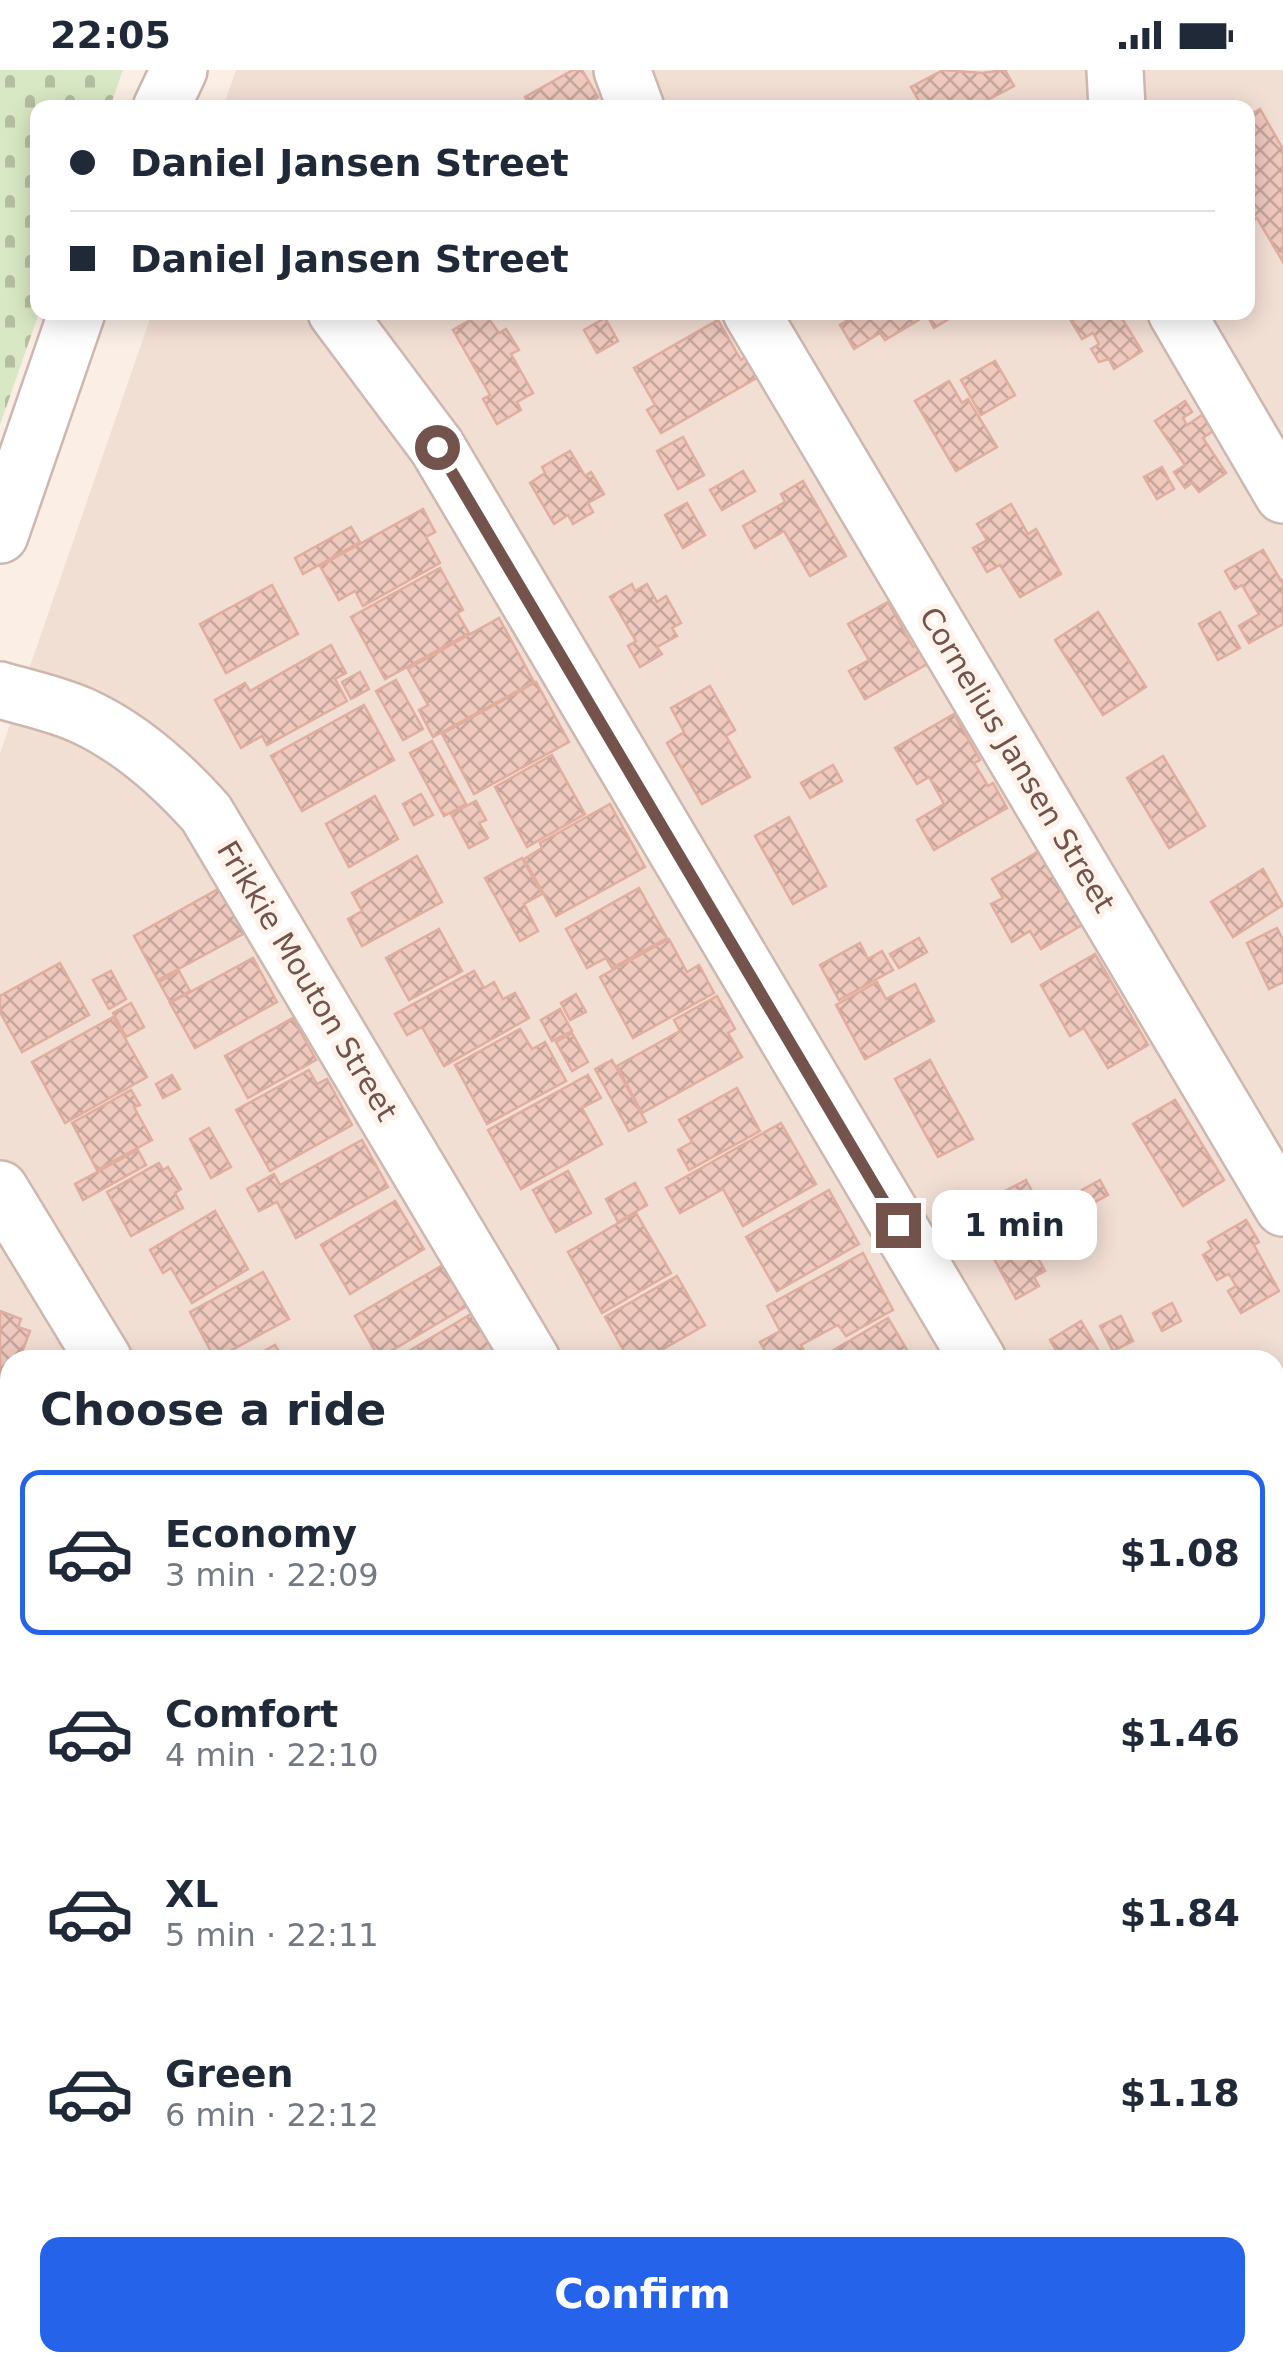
<!DOCTYPE html>
<meta charset="utf-8">
<style>
body{margin:0;font-family:"DejaVu Sans",sans-serif;background:#f2f2f3;color:#1f2937;height:100vh;display:flex;flex-direction:column;font-size:38px;white-space:nowrap}
*{box-sizing:border-box;margin:0}
p{font-size:32px;color:#747a83}
.icon{flex:none;width:55px;height:55px;fill:none;stroke:currentColor;stroke-width:2;stroke-linecap:round;stroke-linejoin:round}
.map{position:relative;flex:1;overflow:hidden}
.details{position:absolute;left:0px;top:1280px;width:1285px;height:1022px;display:flex;flex-direction:column;background:#fff;border-radius:30px 30px 0 0;box-shadow:0 5px 25px #0003}
.details>*{flex:none}
.guide{position:absolute;left:30px;top:30px;width:1225px;height:220px;border-radius:20px;box-shadow:0 5px 25px #0003;display:grid;align-content:center;height:220px;padding:0 40px;background:#fff}
.end{position:absolute;width:45px;height:45px;margin:-22px;border:12px solid #73534b;background:#fff;box-shadow:0 0 0 5px #fff}
.from{border-radius:50%}
.bubble{position:absolute;height:70px;border-radius:20px;background:#fff;box-shadow:0 5px 25px #0003;font-size:32px;font-weight:600;line-height:70px;text-align:center}
.guide b{display:flex;align-items:center;gap:35px;height:95px;font-size:38px}
.guide b+b{border-top:2px solid #e0e1e3}
.guide i{width:25px;height:25px;background:#1f2937}
ul{padding:0;list-style:none}
li{display:flex;align-items:center;gap:30px;height:165px;margin:0 20px 15px;padding:0 20px;border:5px solid transparent;border-radius:20px}
li div{flex:1}
li b{display:block;font-size:38px}
li em{font-style:normal;font-weight:600}
li.on{border-color:#2563eb}
li>.icon{width:90px;height:90px;stroke-width:1.5}
h2{padding:0 40px;font-size:45px;line-height:120px}
.action{display:flex;gap:20px;margin-top:auto;padding:20px 40px}
.action a{flex:1;height:115px;border-radius:20px;background:#2563eb;color:#fff;font-size:40px;font-weight:600;line-height:115px;text-align:center}
.status{display:flex;justify-content:space-between;align-items:center;height:70px;padding:0 50px;background:#fff;direction:ltr}
.status svg{height:28px;fill:currentColor}
.map>svg:first-child{display:block}
.residential{fill:#f2dfd4;fill-rule:evenodd}
.cemetery{fill:url(#cemetery-stones)}
.building{fill:url(#building-cross-hatch);stroke:#e1ad9f;stroke-width:2.5}
.lines{fill:none;stroke-linecap:round;stroke-linejoin:round}
.minor-casing{stroke:#ceb7af;stroke-width:60}
.minor{stroke:#fff;stroke-width:55}
.route{stroke:#73534b;stroke-width:12}
.labels{text-anchor:middle;stroke-width:10;stroke-linejoin:round;paint-order:stroke}
.street-label{font-size:30px;fill:#73534b;stroke:#fef3eb}
</style>
<div class="status"><b>22:05</b><svg viewBox="0 0 49 12"><path d="M0 12V9h3v3zM5 12V6h3v6zM10 12V3h3v9zM15 12V0h3v12zM26 1h20v11H26zM47 4h2v5h-2z"/></svg></div>
<div class="map">
<svg width="1283" height="2302" viewBox="0 0 1283 2302">
<defs>
<pattern id="cemetery-stones" width="16" height="16" patternUnits="userSpaceOnUse" patternTransform="scale(2.5)"><rect width="16" height="16" fill="#d9e8c4"/><path d="M2 7V4a2 2 0 0 1 4 0v3zM10 15v-3a2 2 0 0 1 4 0v3z" fill="#b4bfa1"/></pattern>
<pattern id="building-cross-hatch" width="8" height="8" patternUnits="userSpaceOnUse" patternTransform="scale(2.5)"><rect width="8" height="8" fill="#efc9be"/><path d="M0 0l8 8M0 8l8-8" fill="none" stroke="#c6a69c"/></pattern>
</defs>
<rect width="100%" height="100%" fill="#fbefe5"/>
<!-- residential -->
<path class="residential" d="M236,0h1047v2302h-1283v-1619l152,-440 1096,-1v-204l-1025,-1zM10,1290h1265v1002h-1265z"/>
<!-- cemetery -->
<polygon class="cemetery" points="0,0 123,0 110,37 38,38 39,243 0,355"/>
<!-- building -->
<g class="building">
<polygon points="573,0 582,0 598,27 580,38 531,38 525,27"/>
<polygon points="943,0 982,3 1005,0 1014,16 982,33 985,38 923,38 911,17"/>
<polygon points="1260,39 1283,79 1283,192 1257,148 1249,153 1248,150 1248,46"/>
<polygon points="484,242 499,263 506,259 519,280 511,284 533,323 517,332 521,340 497,354 483,329 490,325 453,260"/>
<polygon points="852,242 960,242 934,258 927,245 885,270 880,263 854,279 840,255 854,246"/>
<polygon points="1075,242 1118,242 1142,281 1114,299 1109,289 1099,292 1091,279 1099,274 1093,263 1082,269 1071,251 1078,247"/>
<polygon points="605,248 618,271 597,283 584,260"/>
<polygon points="718,250 741,290 748,285 760,306 661,363 647,340 655,335 634,298"/>
<polygon points="995,291 1015,325 981,345 961,310"/>
<polygon points="949,311 962,333 968,329 997,377 956,401 915,331"/>
<polygon points="1185,331 1192,342 1183,348 1187,355 1202,345 1213,361 1203,368 1226,403 1199,422 1192,413 1185,418 1174,402 1185,395 1155,351"/>
<polygon points="683,367 704,405 678,419 657,381"/>
<polygon points="570,381 585,406 591,402 604,424 588,433 593,442 573,454 568,445 554,454 530,413 545,403 542,397"/>
<polygon points="1162,397 1174,419 1157,429 1144,407"/>
<polygon points="743,401 755,421 722,440 710,420"/>
<polygon points="803,411 846,486 810,506 784,461 755,478 743,456 785,432 781,424"/>
<polygon points="687,433 705,465 683,478 665,445"/>
<polygon points="1011,434 1028,464 1036,459 1061,504 1020,527 1000,495 987,502 973,478 987,470 977,454"/>
<polygon points="423,439 435,462 426,467 440,493 363,536 355,521 339,530 320,496"/>
<polygon points="351,457 360,472 303,504 295,488"/>
<polygon points="1263,480 1281,511 1283,510 1283,554 1249,573 1239,556 1259,544 1242,515 1235,519 1225,501"/>
<polygon points="440,498 463,540 457,543 469,563 385,609 351,547"/>
<polygon points="632,514 635,521 647,514 657,532 666,526 681,553 672,558 677,566 657,577 662,584 640,597 628,576 636,571 610,527"/>
<polygon points="272,515 298,564 226,603 200,554"/>
<polygon points="888,532 913,577 920,573 931,592 865,629 849,601 869,590 848,554"/>
<polygon points="1098,542 1146,617 1103,645 1055,570"/>
<polygon points="1220,542 1240,578 1218,590 1199,554"/>
<polygon points="499,548 534,612 433,667 419,640 428,635 408,599"/>
<polygon points="331,575 346,603 335,609 347,631 267,675 262,666 241,678 215,630 245,613 250,621"/>
<polygon points="360,602 369,619 351,629 342,612"/>
<polygon points="396,610 423,659 403,670 376,621"/>
<polygon points="536,612 569,672 474,724 442,664"/>
<polygon points="710,616 735,660 726,666 750,707 702,734 667,673 684,662 671,638"/>
<polygon points="364,635 394,690 302,741 271,686"/>
<polygon points="954,644 980,690 974,693 988,716 993,713 1007,738 934,780 917,750 944,734 929,707 917,714 895,678"/>
<polygon points="432,671 466,734 444,746 410,683"/>
<polygon points="552,685 585,744 527,777 495,717"/>
<polygon points="1163,686 1205,756 1169,778 1127,708"/>
<polygon points="833,695 842,711 810,728 801,713"/>
<polygon points="421,724 433,745 414,755 403,734"/>
<polygon points="375,726 398,769 349,797 326,754"/>
<polygon points="476,731 486,750 479,753 488,768 469,778 451,744"/>
<polygon points="610,734 645,797 556,846 524,789 542,778 540,773"/>
<polygon points="789,747 826,816 793,834 755,766"/>
<polygon points="1039,781 1082,855 1041,879 1030,861 1012,872 991,834 1003,828 992,809"/>
<polygon points="417,786 442,832 362,876 348,849 362,841 352,823"/>
<polygon points="522,788 542,824 524,834 538,861 520,871 485,808"/>
<polygon points="1263,799 1283,835 1233,867 1211,832"/>
<polygon points="229,813 254,858 158,910 134,866"/>
<polygon points="639,818 667,868 612,898 606,888 587,898 566,859"/>
<polygon points="1277,858 1283,870 1283,912 1269,919 1247,873"/>
<polygon points="439,859 462,901 409,930 386,888"/>
<polygon points="919,868 927,882 899,898 890,884"/>
<polygon points="669,869 687,902 699,895 714,923 633,968 600,907"/>
<polygon points="860,873 868,889 882,881 893,900 839,930 820,895"/>
<polygon points="1095,884 1148,975 1108,998 1084,958 1070,966 1041,915"/>
<polygon points="253,888 277,932 195,978 170,933"/>
<polygon points="60,893 89,945 22,982 0,942 0,926"/>
<polygon points="111,901 126,929 109,939 93,910"/>
<polygon points="179,901 190,921 170,932 159,912"/>
<polygon points="474,901 484,918 494,912 503,929 515,923 529,948 444,996 422,957 407,965 395,944"/>
<polygon points="877,912 886,929 915,914 934,951 865,989 836,935"/>
<polygon points="576,924 586,942 570,950 561,933"/>
<polygon points="717,926 735,959 728,963 742,987 642,1043 617,996 680,961 674,950"/>
<polygon points="131,933 144,957 126,967 113,943"/>
<polygon points="560,939 572,961 552,971 541,950"/>
<polygon points="113,947 147,1007 65,1053 32,992"/>
<polygon points="293,948 316,990 248,1028 225,986"/>
<polygon points="520,959 532,979 545,972 566,1011 487,1054 455,995"/>
<polygon points="572,963 588,992 572,1001 556,972"/>
<polygon points="612,990 646,1052 629,1061 595,999"/>
<polygon points="930,990 973,1069 938,1087 895,1009"/>
<polygon points="309,1000 317,1014 327,1009 352,1055 270,1101 236,1040"/>
<polygon points="172,1005 180,1019 163,1028 156,1014"/>
<polygon points="588,1005 601,1028 582,1038 602,1074 521,1119 488,1060"/>
<polygon points="737,1018 760,1061 689,1100 678,1080 692,1072 679,1050"/>
<polygon points="131,1020 140,1035 134,1037 152,1070 97,1100 72,1053"/>
<polygon points="1175,1030 1224,1110 1183,1136 1133,1054"/>
<polygon points="781,1053 816,1114 743,1156 723,1119 680,1143 666,1118"/>
<polygon points="209,1058 231,1097 211,1108 190,1069"/>
<polygon points="362,1070 388,1117 296,1168 277,1132 259,1141 247,1119 274,1104 280,1115"/>
<polygon points="138,1080 146,1095 83,1130 75,1114"/>
<polygon points="159,1093 163,1100 168,1097 181,1119 175,1123 183,1138 131,1166 107,1122"/>
<polygon points="568,1101 591,1143 556,1162 533,1120"/>
<polygon points="1026,1110 1035,1127 1023,1134 1031,1148 1020,1154 1045,1201 1034,1207 1039,1216 1016,1229 968,1141"/>
<polygon points="1100,1110 1108,1125 1089,1135 1082,1120"/>
<polygon points="635,1113 647,1135 618,1152 606,1129"/>
<polygon points="829,1120 859,1174 777,1221 746,1167"/>
<polygon points="395,1131 424,1179 350,1224 321,1175"/>
<polygon points="215,1141 248,1199 192,1233 171,1198 163,1203 150,1180"/>
<polygon points="636,1143 671,1203 602,1243 568,1182"/>
<polygon points="1246,1150 1259,1172 1254,1175 1279,1221 1241,1243 1228,1221 1236,1216 1229,1204 1217,1210 1203,1185 1212,1179 1208,1172"/>
<polygon points="863,1183 893,1240 846,1266 838,1255 801,1275 809,1290 770,1290 760,1272 780,1261 767,1236"/>
<polygon points="443,1195 467,1236 379,1288 355,1246"/>
<polygon points="263,1202 289,1249 215,1289 190,1242"/>
<polygon points="677,1206 705,1255 644,1290 629,1290 605,1247"/>
<polygon points="1172,1233 1181,1251 1162,1261 1153,1243"/>
<polygon points="0,1241 21,1249 18,1257 30,1261 19,1290 10,1290 10,1313 0,1309"/>
<polygon points="476,1241 505,1290 394,1290"/>
<polygon points="1121,1246 1133,1271 1113,1281 1100,1256"/>
<polygon points="888,1248 913,1290 817,1290"/>
<polygon points="1081,1251 1104,1290 1062,1290 1050,1270"/>
<polygon points="275,1275 284,1290 248,1290"/>
<polygon points="1283,1300 1283,1334 1277,1337 1275,1304"/>
<polygon points="5,1534 10,1542 10,1594 0,1600 0,1537"/>
<polygon points="10,1596 10,1639 0,1622 0,1603"/>
<polygon points="1283,1953 1283,2033 1275,2038 1275,2008 1283,2003 1279,1997 1275,1999 1275,1957"/>
<polygon points="10,2215 10,2285 0,2292 0,2237 5,2234 0,2221"/>
<polygon points="1283,2260 1283,2302 1266,2302 1263,2292 1275,2292 1275,2265"/>
</g>
<g class="lines">
<!-- minor casing -->
<g class="minor-casing">
<g id="minor">
<polyline points="622,0 636,38"/>
<polyline points="1115,0 1117,38"/>
<polyline points="161,38 179,0"/>
<polyline points="336,242 437,377 978,1290"/>
<polyline points="751,242 1283,1138"/>
<polyline points="1176,242 1283,425"/>
<polyline points="0,465 77,242"/>
<path d="M0,620c27,8 57,14 83,26 48,22 88,58 123,97l326,547"/>
<polyline points="0,1119 104,1290"/>
<polyline points="1275,1649 1283,1644"/>
<polyline points="1275,1799 1283,1814"/>
<polyline points="0,1830 10,1848"/>
<polyline points="0,2008 10,2002"/>
<polyline points="260,2292 266,2302"/>
<polyline points="1125,2292 1131,2302"/>
<polyline points="736,2302 743,2292"/>
</g>
</g>
<!-- minor -->
<use href="#minor" class="minor"/>
</g>
<g class="lines">
<!-- route -->
<polyline class="route" points="437,377 898,1155"/>
</g>
<g class="labels">
<!-- street labels -->
<g class="street-label">
<text transform="translate(1017 690) rotate(59)" y="10">Cornelius Jansen Street</text>
<text transform="translate(307 911) rotate(59)" y="10">Frikkie Mouton Street</text>
</g>
</g>
</svg>
<i class="end from" style="left:437px;top:377px"></i>
<i class="end" style="left:898px;top:1155px"></i>
<div class="bubble" style="left:932px;top:1120px;width:165px">1 min</div>
<div class="guide">
<b><i class="from"></i>Daniel Jansen Street</b>
<b><i></i>Daniel Jansen Street</b>
</div>
<section class="details">
<h2>Choose a ride</h2>
<ul>
<li class="on"><svg class="icon" aria-label="car" viewBox="0 0 24 24"><path d="M5 17H2v-5l4-1 3-4h7l3 4 3 1v5h-3M9 17h6M6 11h13"/><circle cx="7" cy="17" r="2"/><circle cx="17" cy="17" r="2"/></svg><div><b>Economy</b><p>3 min · 22:09</p></div><em>$1.08</em></li>
<li><svg class="icon" aria-label="car" viewBox="0 0 24 24"><path d="M5 17H2v-5l4-1 3-4h7l3 4 3 1v5h-3M9 17h6M6 11h13"/><circle cx="7" cy="17" r="2"/><circle cx="17" cy="17" r="2"/></svg><div><b>Comfort</b><p>4 min · 22:10</p></div><em>$1.46</em></li>
<li><svg class="icon" aria-label="car" viewBox="0 0 24 24"><path d="M5 17H2v-5l4-1 3-4h7l3 4 3 1v5h-3M9 17h6M6 11h13"/><circle cx="7" cy="17" r="2"/><circle cx="17" cy="17" r="2"/></svg><div><b>XL</b><p>5 min · 22:11</p></div><em>$1.84</em></li>
<li><svg class="icon" aria-label="car" viewBox="0 0 24 24"><path d="M5 17H2v-5l4-1 3-4h7l3 4 3 1v5h-3M9 17h6M6 11h13"/><circle cx="7" cy="17" r="2"/><circle cx="17" cy="17" r="2"/></svg><div><b>Green</b><p>6 min · 22:12</p></div><em>$1.18</em></li>
</ul>
<div class="action"><a>Confirm</a></div>
</section>
</div>
